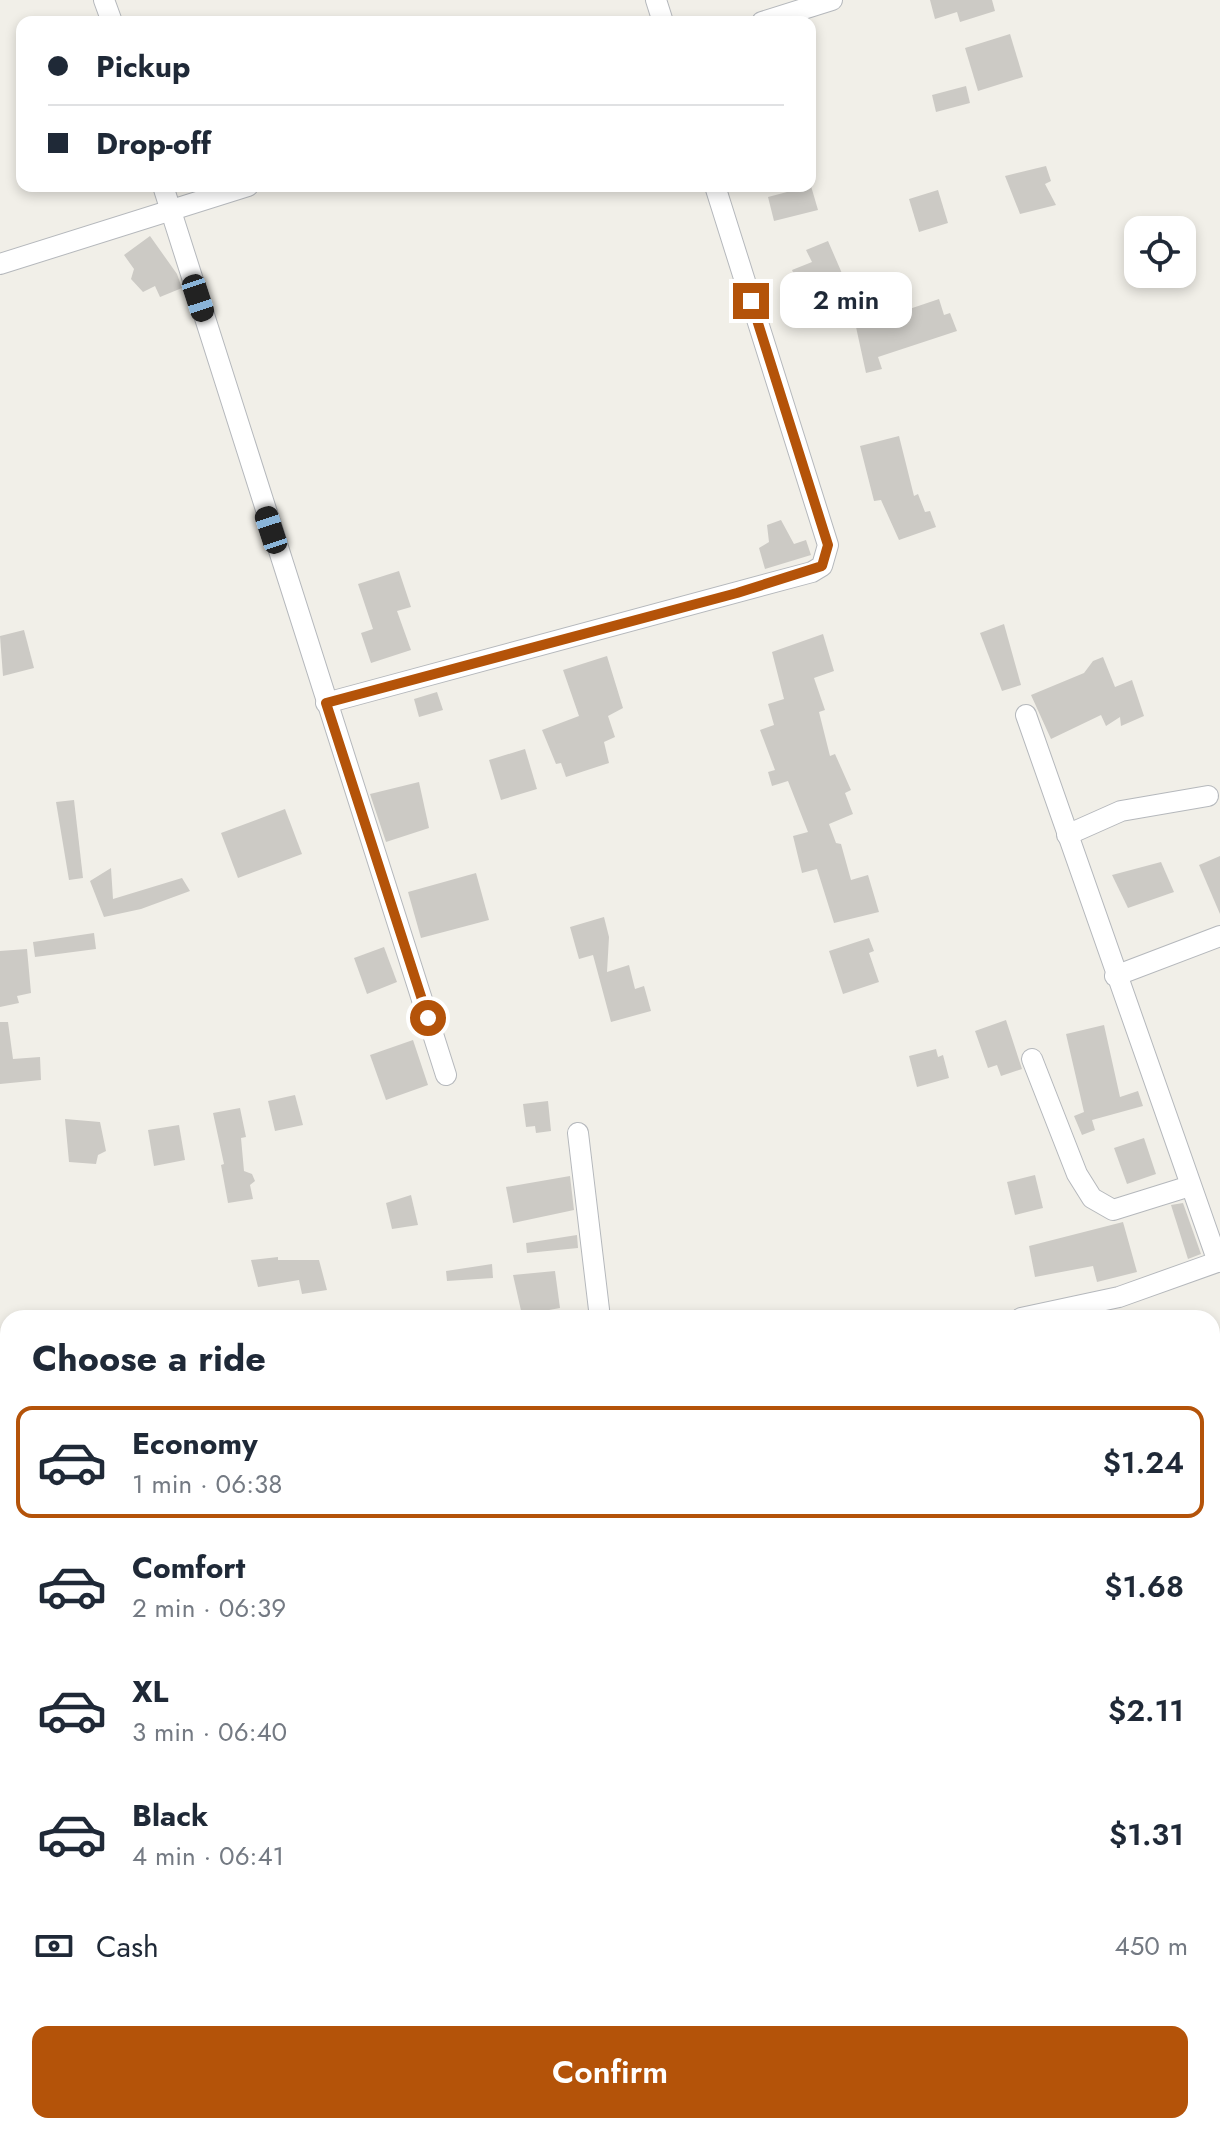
<!DOCTYPE html>
<meta charset="utf-8">
<style>
body{margin:0;font-family:Jost,sans-serif;background:#f6f6f7;color:#1f2937;height:100vh;display:flex;flex-direction:column;font-size:30px;white-space:nowrap}
*{box-sizing:border-box;margin:0}
p{font-size:26px;color:#747a83}
.icon{flex:none;width:44px;height:44px;fill:none;stroke:currentColor;stroke-width:2;stroke-linecap:round;stroke-linejoin:round}
.map{position:relative;flex:1;overflow:hidden}
.side{position:absolute;left:0px;top:1310px;width:1220px;height:824px;display:flex;flex-direction:column;background:#fff;border-radius:24px 24px 0 0;box-shadow:0 4px 12px #0003}
.side>*{flex:none}
.banner{position:absolute;left:16px;top:16px;width:800px;height:176px;border-radius:16px;box-shadow:0 4px 12px #0003;display:grid;align-content:center;height:176px;padding:0 32px;background:#fff}
.tools{position:absolute;left:1124px;top:216px;display:grid;gap:16px}
.tools a{display:grid;place-items:center;width:72px;height:72px;border-radius:16px;background:#fff;box-shadow:0 4px 12px #0003;font-size:40px}
.end{position:absolute;width:36px;height:36px;margin:-18px;border:10px solid #b45309;background:#fff;box-shadow:0 0 0 4px #fff}
.from{border-radius:50%}
.bubble{position:absolute;height:56px;border-radius:16px;background:#fff;box-shadow:0 4px 12px #0003;font-size:26px;font-weight:600;line-height:56px;text-align:center}
.car{position:absolute;width:24px;height:48px;margin:-24px -12px;border-radius:10px;box-shadow:0 0 6px 2px #0007;background:linear-gradient(#222 24%,#8ab4d8 0 40%,#222 0 76%,#8ab4d8 0 86%,#222 0)}
.banner b{display:flex;align-items:center;gap:28px;height:76px;font-size:30px}
.banner b+b{border-top:2px solid #e0e1e3}
.banner i{width:20px;height:20px;background:#1f2937}
ul{padding:0;list-style:none}
li{display:flex;align-items:center;gap:24px;height:112px;margin:0 16px 12px;padding:0 16px;border:4px solid transparent;border-radius:16px}
li div{flex:1}
li b{display:block;font-size:30px}
li em{font-style:normal;font-weight:600}
li.selected{border-color:#b45309}
li>.icon{width:72px;height:72px;stroke-width:1.5}
h2{padding:0 32px;font-size:36px;line-height:96px}
.pay{display:flex;align-items:center;gap:20px;height:88px;padding:0 32px;font-size:30px}
.pay p{margin-inline-start:auto}
.cta{display:flex;gap:16px;margin-top:auto;padding:16px 32px}
.cta a{flex:1;height:92px;border-radius:16px;background:#b45309;color:#fff;font-size:32px;font-weight:600;line-height:92px;text-align:center}
.map>svg:first-child{display:block}
.building{fill:#cccac5}
.lines{fill:none;stroke-linecap:round;stroke-linejoin:round}
.minor-casing{stroke:#b5b8bc;stroke-width:22}
.minor{stroke:#fff;stroke-width:20}
.route{stroke:#b45309;stroke-width:10}
</style>
<div class="map">
<svg width="1220" height="2134" viewBox="0 0 1220 2134">
<rect width="100%" height="100%" fill="#f1efe8"/>
<!-- building -->
<g class="building">
<polygon points="930,0 992,0 995,11 960,22 957,12 935,19"/>
<polygon points="1010,34 1023,77 978,91 965,48"/>
<polygon points="966,86 970,103 936,112 932,95"/>
<polygon points="1046,166 1051,181 1045,184 1056,205 1020,214 1005,176"/>
<polygon points="785,186 811,186 818,210 774,221 768,197 787,192"/>
<polygon points="938,190 948,223 919,232 909,199"/>
<polygon points="150,236 177,274 182,288 160,297 155,286 143,292 131,279 134,269 124,255"/>
<polygon points="828,241 844,278 803,295 792,270 812,262 806,250"/>
<polygon points="939,299 944,315 950,313 957,331 878,357 882,369 866,373 856,327"/>
<polygon points="899,436 914,496 918,494 925,512 930,511 936,527 899,540 881,500 874,501 860,446"/>
<polygon points="781,520 794,544 806,540 811,555 765,569 759,548 769,542 767,525"/>
<polygon points="399,571 411,607 397,611 411,650 371,663 361,633 373,629 358,584"/>
<polygon points="1004,624 1021,685 1002,691 980,633"/>
<polygon points="24,630 34,668 3,676 0,636"/>
<polygon points="823,634 834,671 814,678 825,710 819,712 830,756 835,754 851,790 845,793 853,814 829,824 836,843 841,844 851,880 868,875 879,912 834,923 817,869 802,873 793,836 808,832 788,781 772,786 768,772 775,770 760,730 774,725 768,704 784,699 772,652"/>
<polygon points="607,656 623,708 608,716 615,737 604,742 609,763 566,777 561,763 556,764 542,730 579,716 563,670"/>
<polygon points="1103,657 1115,687 1132,680 1144,716 1121,726 1120,717 1106,726 1101,715 1051,739 1031,695 1084,673 1093,661"/>
<polygon points="437,692 443,710 419,717 414,699"/>
<polygon points="525,749 537,789 501,800 489,760"/>
<polygon points="419,782 429,828 386,842 370,794"/>
<polygon points="74,800 83,878 69,880 56,802"/>
<polygon points="285,809 302,854 238,878 221,833"/>
<polygon points="1220,856 1220,914 1199,865"/>
<polygon points="1161,862 1174,892 1128,908 1112,875"/>
<polygon points="111,868 113,899 182,878 190,891 141,909 104,917 90,881"/>
<polygon points="476,873 489,920 421,938 408,892"/>
<polygon points="604,917 609,937 607,972 629,965 635,989 644,986 651,1011 611,1022 593,955 579,959 570,927"/>
<polygon points="94,933 96,949 35,957 33,942"/>
<polygon points="869,938 874,951 869,953 879,982 843,994 829,951"/>
<polygon points="384,947 397,982 367,994 354,958"/>
<polygon points="27,949 31,993 17,996 19,1003 0,1007 0,951"/>
<polygon points="1006,1020 1022,1069 1001,1076 997,1065 988,1068 975,1031"/>
<polygon points="0,1022 8,1022 13,1059 40,1057 41,1080 0,1084"/>
<polygon points="1104,1025 1120,1097 1138,1091 1143,1106 1092,1120 1095,1130 1082,1135 1074,1116 1084,1112 1066,1034"/>
<polygon points="413,1040 428,1085 386,1100 370,1055"/>
<polygon points="936,1049 938,1057 943,1055 949,1078 917,1087 909,1056"/>
<polygon points="295,1095 303,1125 275,1131 268,1101"/>
<polygon points="548,1101 551,1131 536,1133 535,1126 526,1127 523,1104"/>
<polygon points="240,1108 246,1137 241,1138 244,1171 252,1174 255,1181 250,1185 253,1199 228,1203 221,1165 224,1164 213,1113"/>
<polygon points="65,1119 100,1122 106,1151 98,1155 96,1164 69,1162"/>
<polygon points="179,1125 185,1160 154,1166 148,1130"/>
<polygon points="1144,1138 1156,1174 1127,1184 1114,1148"/>
<polygon points="1035,1175 1043,1208 1015,1215 1007,1182"/>
<polygon points="570,1176 574,1210 513,1223 506,1187"/>
<polygon points="411,1195 418,1225 392,1229 386,1203"/>
<polygon points="1183,1203 1201,1254 1188,1259 1171,1205"/>
<polygon points="1123,1222 1137,1272 1097,1282 1093,1266 1035,1277 1029,1246"/>
<polygon points="577,1235 578,1248 527,1253 526,1243"/>
<polygon points="278,1257 278,1260 319,1260 327,1290 302,1294 299,1280 258,1287 251,1260"/>
<polygon points="492,1264 493,1278 447,1281 446,1271"/>
<polygon points="555,1271 560,1308 522,1315 513,1275"/>
</g>
<g class="lines">
<!-- minor casing -->
<g class="minor-casing">
<g id="minor">
<polyline points="104,0 112,22"/>
<polyline points="656,0 663,22"/>
<polyline points="762,22 832,0"/>
<polyline points="163,186 446,1075"/>
<polyline points="0,264 248,186"/>
<polyline points="326,703 812,572 822,566 828,545 715,186"/>
<polyline points="1026,715 1218,1262"/>
<polyline points="1067,835 1121,811 1208,796"/>
<polyline points="1115,976 1220,936"/>
<polyline points="1032,1059 1077,1174 1092,1198 1113,1210 1190,1186"/>
<polyline points="578,1133 600,1318"/>
<polyline points="1021,1318 1119,1297 1220,1261"/>
<polyline points="0,1387 8,1420"/>
<polyline points="0,1467 8,1465"/>
<polyline points="1212,1736 1220,1735"/>
<polyline points="1212,2045 1220,2043"/>
<polyline points="817,2126 818,2134"/>
</g>
</g>
<!-- minor -->
<use href="#minor" class="minor"/>
</g>
<g class="lines">
<!-- route -->
<polyline class="route" points="428,1018 326,703 737,593 822,566 828,545 751,301"/>
</g>
</svg>
<div class="tools">
<a><svg class="icon" aria-label="locate" viewBox="0 0 24 24"><circle cx="12" cy="12" r="6"/><path d="M12 2v4M12 18v4M2 12h4M18 12h4"/></svg></a>
</div>
<i class="end from" style="left:428px;top:1018px"></i>
<i class="end" style="left:751px;top:301px"></i>
<div class="bubble" style="left:780px;top:272px;width:132px">2 min</div>
<i class="car" style="left:198px;top:298px;rotate:162deg"></i>
<i class="car" style="left:271px;top:530px;rotate:342deg"></i>
<div class="banner">
<b><i class="from"></i>Pickup</b>
<b><i></i>Drop-off</b>
</div>
<section class="side">
<h2>Choose a ride</h2>
<ul>
<li class="selected"><svg class="icon" aria-label="car" viewBox="0 0 24 24"><path d="M5 17H2v-5l4-1 3-4h7l3 4 3 1v5h-3M9 17h6M6 11h13"/><circle cx="7" cy="17" r="2"/><circle cx="17" cy="17" r="2"/></svg><div><b>Economy</b><p>1 min · 06:38</p></div><em>$1.24</em></li>
<li><svg class="icon" aria-label="car" viewBox="0 0 24 24"><path d="M5 17H2v-5l4-1 3-4h7l3 4 3 1v5h-3M9 17h6M6 11h13"/><circle cx="7" cy="17" r="2"/><circle cx="17" cy="17" r="2"/></svg><div><b>Comfort</b><p>2 min · 06:39</p></div><em>$1.68</em></li>
<li><svg class="icon" aria-label="car" viewBox="0 0 24 24"><path d="M5 17H2v-5l4-1 3-4h7l3 4 3 1v5h-3M9 17h6M6 11h13"/><circle cx="7" cy="17" r="2"/><circle cx="17" cy="17" r="2"/></svg><div><b>XL</b><p>3 min · 06:40</p></div><em>$2.11</em></li>
<li><svg class="icon" aria-label="car" viewBox="0 0 24 24"><path d="M5 17H2v-5l4-1 3-4h7l3 4 3 1v5h-3M9 17h6M6 11h13"/><circle cx="7" cy="17" r="2"/><circle cx="17" cy="17" r="2"/></svg><div><b>Black</b><p>4 min · 06:41</p></div><em>$1.31</em></li>
</ul>
<div class="pay"><svg class="icon" aria-label="cash" viewBox="0 0 24 24"><path d="M3 7h18v10H3z"/><circle cx="12" cy="12" r="2"/></svg>Cash<p>450 m</p></div>
<div class="cta"><a>Confirm</a></div>
</section>
</div>
